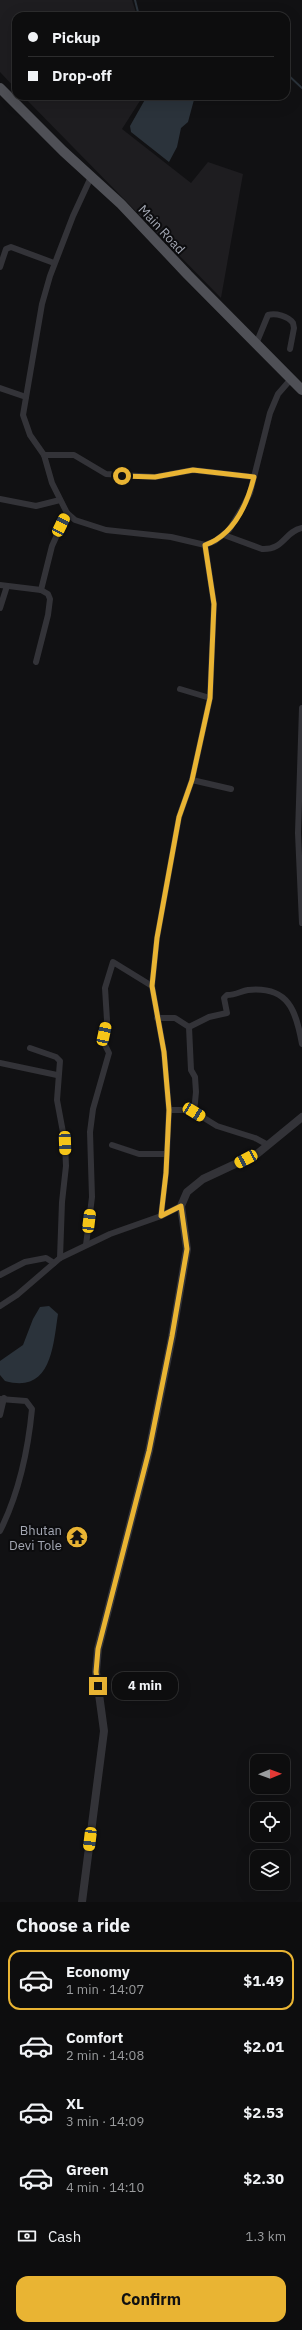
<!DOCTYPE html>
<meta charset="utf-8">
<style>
body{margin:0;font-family:"IBM Plex Sans",sans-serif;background:#161617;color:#f1f3f6;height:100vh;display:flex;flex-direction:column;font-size:15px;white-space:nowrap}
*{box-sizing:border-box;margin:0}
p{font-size:13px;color:#9a9c9e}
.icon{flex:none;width:22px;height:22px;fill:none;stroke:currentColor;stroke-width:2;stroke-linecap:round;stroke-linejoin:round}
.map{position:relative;height:1902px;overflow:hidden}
.drawer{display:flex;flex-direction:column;background:#0d0d0e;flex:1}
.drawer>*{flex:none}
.banner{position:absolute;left:12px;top:12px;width:278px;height:88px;border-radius:12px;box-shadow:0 4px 16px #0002,0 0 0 1px #2d2d2e;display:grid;align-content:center;height:88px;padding:0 16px;background:#0d0d0e}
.needle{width:26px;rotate:89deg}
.controls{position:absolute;left:250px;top:1754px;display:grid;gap:8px}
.controls a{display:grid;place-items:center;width:40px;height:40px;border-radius:8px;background:#0d0d0e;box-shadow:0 4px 16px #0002,0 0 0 1px #2d2d2e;font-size:20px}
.end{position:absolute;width:18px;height:18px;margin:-9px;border:5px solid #e9b433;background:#111;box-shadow:0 0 0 2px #111}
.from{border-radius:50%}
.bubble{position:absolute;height:28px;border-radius:12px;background:#0d0d0e;box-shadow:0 4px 16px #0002,0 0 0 1px #2d2d2e;font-size:13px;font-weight:700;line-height:28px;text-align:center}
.car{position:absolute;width:12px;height:24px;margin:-12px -6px;border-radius:5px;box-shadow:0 0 3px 1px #0007;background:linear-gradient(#f5c518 24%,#345 0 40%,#f5c518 0 76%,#345 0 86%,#f5c518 0)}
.banner b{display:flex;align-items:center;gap:14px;height:38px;font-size:15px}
.banner b+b{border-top:1px solid #2d2d2e}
.banner i{width:10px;height:10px;background:#f1f3f6}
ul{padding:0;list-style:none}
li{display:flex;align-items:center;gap:12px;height:60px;margin:0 8px 6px;padding:0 8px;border:2px solid transparent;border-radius:12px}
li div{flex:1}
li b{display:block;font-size:15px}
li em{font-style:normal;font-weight:700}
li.on{border-color:#e9b433}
li>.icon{width:36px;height:36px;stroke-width:1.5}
h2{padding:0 16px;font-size:18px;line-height:48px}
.pay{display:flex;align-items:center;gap:10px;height:44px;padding:0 16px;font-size:15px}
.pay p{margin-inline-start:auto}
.cta{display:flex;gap:8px;margin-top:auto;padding:8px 16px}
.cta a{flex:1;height:46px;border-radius:12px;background:#e9b433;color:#111;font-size:16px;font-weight:700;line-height:46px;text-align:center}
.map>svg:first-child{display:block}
.built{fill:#1e1d20}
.water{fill:#2b333b}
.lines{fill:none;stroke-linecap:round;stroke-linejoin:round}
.stream{stroke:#2b333b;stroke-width:2}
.minor{stroke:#333338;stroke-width:6}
.tertiary{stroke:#333338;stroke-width:8}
.primary{stroke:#4f5056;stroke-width:10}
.route{stroke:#e9b433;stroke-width:5}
.labels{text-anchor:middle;stroke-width:4;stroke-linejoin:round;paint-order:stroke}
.street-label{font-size:13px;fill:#a3a7b3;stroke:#0c0c0e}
.poi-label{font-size:13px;fill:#a3a7b3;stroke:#0c0c0e;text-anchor:end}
</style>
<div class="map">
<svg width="302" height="1902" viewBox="0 0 302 1902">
<rect width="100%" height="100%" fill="#111113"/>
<!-- built -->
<g class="built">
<polygon points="0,0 132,0 137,16 16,16 16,89 0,72"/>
<polygon points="23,96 143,96 122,129 191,183 208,162 243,174 221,298"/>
</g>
<!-- water -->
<g class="water">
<polygon points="147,96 195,96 188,122 181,128 177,147 169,162 131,132 130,126"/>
<path d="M49,1306l9,8c-5,33 -7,80 -53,67l-5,-6v-14l23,-16 10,-26 7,-12z"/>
</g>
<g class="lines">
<!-- stream -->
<g class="stream">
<polyline points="135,0 138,12 146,16"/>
<polyline points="286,73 302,88"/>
</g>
<!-- minor -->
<g class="minor">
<polyline points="91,177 73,216 50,276 42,304 23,415 30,435 44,455 52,483 67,513 75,520 106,530 171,537 205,545 215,541 229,530 243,507 250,493 270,413 278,394 291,379"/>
<polyline points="0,267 6,249 11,247 54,263"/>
<path d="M256,344l12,-29c8,-2 20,1 25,8l1,5 -4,21"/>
<polyline points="0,388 26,397"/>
<polyline points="44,455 74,455 106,474 155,477 193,470 254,477"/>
<polyline points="0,499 36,506 60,500"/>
<path d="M224,535l38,14c22,1 22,-17 40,-21"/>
<polyline points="0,585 41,590 48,594 50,599 48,615 36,662"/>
<polyline points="41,590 52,546 67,513"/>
<polyline points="0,608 7,586"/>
<polyline points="180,689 210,698"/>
<polyline points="302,708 298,833 302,923"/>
<polyline points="192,780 231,789"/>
<polyline points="157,1018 175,1018 189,1027 191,1070 195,1077 196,1092 194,1112"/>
<path d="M189,1027l20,-10 18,-4 -3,-15 3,-3c9,0 14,-4 21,-5 41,-4 48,21 54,54"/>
<polyline points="30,1048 56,1057 60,1061 57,1100 65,1143 66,1166 62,1202 60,1258"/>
<polyline points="0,1063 57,1075"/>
<polyline points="169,1110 191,1110 217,1126 255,1138 268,1145"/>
<polyline points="112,1145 139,1154 167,1154"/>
<polyline points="161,1216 166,1173 169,1110 164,1052 152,986 157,938 179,817 192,780 210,698 214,604 205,545"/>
<polyline points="86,1245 92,1197 90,1132 93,1109 109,1053 104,1043 107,1020 105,988 113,962 152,986"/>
<polyline points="0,1275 25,1262 46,1258 54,1263"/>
<polyline points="0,1306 17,1295 60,1258 110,1234 161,1216 181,1206"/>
<path d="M0,1399l26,2 6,8c-4,42 -13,84 -32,122"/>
<polyline points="0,1415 4,1398"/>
</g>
<!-- tertiary -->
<polyline class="tertiary" points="82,1902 104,1731 96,1672 98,1649 149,1451 172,1337 187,1249 181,1206 187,1192 203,1179 257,1154 302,1117"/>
<!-- primary -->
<polyline class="primary" points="0,88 63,151 121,204 188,275 302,390"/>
</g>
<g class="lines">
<!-- route -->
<path class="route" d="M98,1686l-2,-14 2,-23 51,-198 23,-115 15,-87 -6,-43 -20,10 5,-43 3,-63 -5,-58 -12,-66 5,-48 22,-121 13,-37 18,-82 4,-94 -9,-59c29,-10 42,-40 49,-68l-61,-7 -38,7 -33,-1"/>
</g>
<!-- icons -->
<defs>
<g id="temple-disc" transform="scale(1.15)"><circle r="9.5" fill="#e9b433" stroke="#0c0c0e"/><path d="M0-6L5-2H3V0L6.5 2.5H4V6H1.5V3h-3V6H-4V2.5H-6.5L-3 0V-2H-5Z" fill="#111"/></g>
</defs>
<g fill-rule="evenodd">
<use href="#temple-disc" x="77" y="1537"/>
</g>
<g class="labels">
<!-- street labels -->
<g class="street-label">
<text transform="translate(162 229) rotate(47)" y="5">Main Road</text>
</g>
<!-- poi labels -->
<g class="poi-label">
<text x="62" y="1535">Bhutan<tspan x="62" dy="15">Devi Tole</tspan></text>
</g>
</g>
</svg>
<div class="controls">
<a><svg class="needle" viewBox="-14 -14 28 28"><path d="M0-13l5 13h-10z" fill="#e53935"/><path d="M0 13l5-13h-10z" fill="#9a9c9e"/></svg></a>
<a><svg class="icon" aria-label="locate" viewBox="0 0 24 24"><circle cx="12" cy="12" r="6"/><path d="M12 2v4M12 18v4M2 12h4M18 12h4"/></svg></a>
<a><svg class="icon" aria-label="layers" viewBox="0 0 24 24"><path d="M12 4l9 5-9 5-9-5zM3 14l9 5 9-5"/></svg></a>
</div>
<i class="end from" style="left:122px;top:476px"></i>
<i class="end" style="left:98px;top:1686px"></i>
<div class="bubble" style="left:112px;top:1672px;width:66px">4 min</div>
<i class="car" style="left:61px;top:525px;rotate:26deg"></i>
<i class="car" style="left:104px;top:1034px;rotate:12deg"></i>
<i class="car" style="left:194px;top:1112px;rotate:121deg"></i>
<i class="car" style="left:65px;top:1143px;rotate:178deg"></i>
<i class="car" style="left:246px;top:1159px;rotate:242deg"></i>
<i class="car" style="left:89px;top:1221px;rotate:7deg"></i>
<i class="car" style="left:90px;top:1839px;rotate:187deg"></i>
<div class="banner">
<b><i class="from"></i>Pickup</b>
<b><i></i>Drop-off</b>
</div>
</div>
<section class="drawer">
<h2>Choose a ride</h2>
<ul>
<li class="on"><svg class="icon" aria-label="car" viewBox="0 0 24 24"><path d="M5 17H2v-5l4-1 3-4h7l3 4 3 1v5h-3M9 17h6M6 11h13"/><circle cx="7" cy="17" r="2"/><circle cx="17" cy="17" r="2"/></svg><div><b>Economy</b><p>1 min · 14:07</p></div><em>$1.49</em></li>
<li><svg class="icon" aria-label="car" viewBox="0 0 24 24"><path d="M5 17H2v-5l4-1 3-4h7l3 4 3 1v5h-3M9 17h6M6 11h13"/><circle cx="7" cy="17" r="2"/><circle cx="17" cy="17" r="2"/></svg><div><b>Comfort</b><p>2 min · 14:08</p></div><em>$2.01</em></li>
<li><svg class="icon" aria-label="car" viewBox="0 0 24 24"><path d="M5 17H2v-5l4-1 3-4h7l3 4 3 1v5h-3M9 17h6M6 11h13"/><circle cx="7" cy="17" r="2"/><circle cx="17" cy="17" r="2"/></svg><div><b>XL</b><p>3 min · 14:09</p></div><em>$2.53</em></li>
<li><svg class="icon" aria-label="car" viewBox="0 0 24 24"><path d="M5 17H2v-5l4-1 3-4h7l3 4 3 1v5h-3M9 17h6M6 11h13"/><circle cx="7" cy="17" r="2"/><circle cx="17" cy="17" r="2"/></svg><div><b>Green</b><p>4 min · 14:10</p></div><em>$2.30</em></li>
</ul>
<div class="pay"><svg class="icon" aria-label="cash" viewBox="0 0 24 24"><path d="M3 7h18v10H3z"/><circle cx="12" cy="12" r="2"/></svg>Cash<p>1.3 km</p></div>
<div class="cta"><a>Confirm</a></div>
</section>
